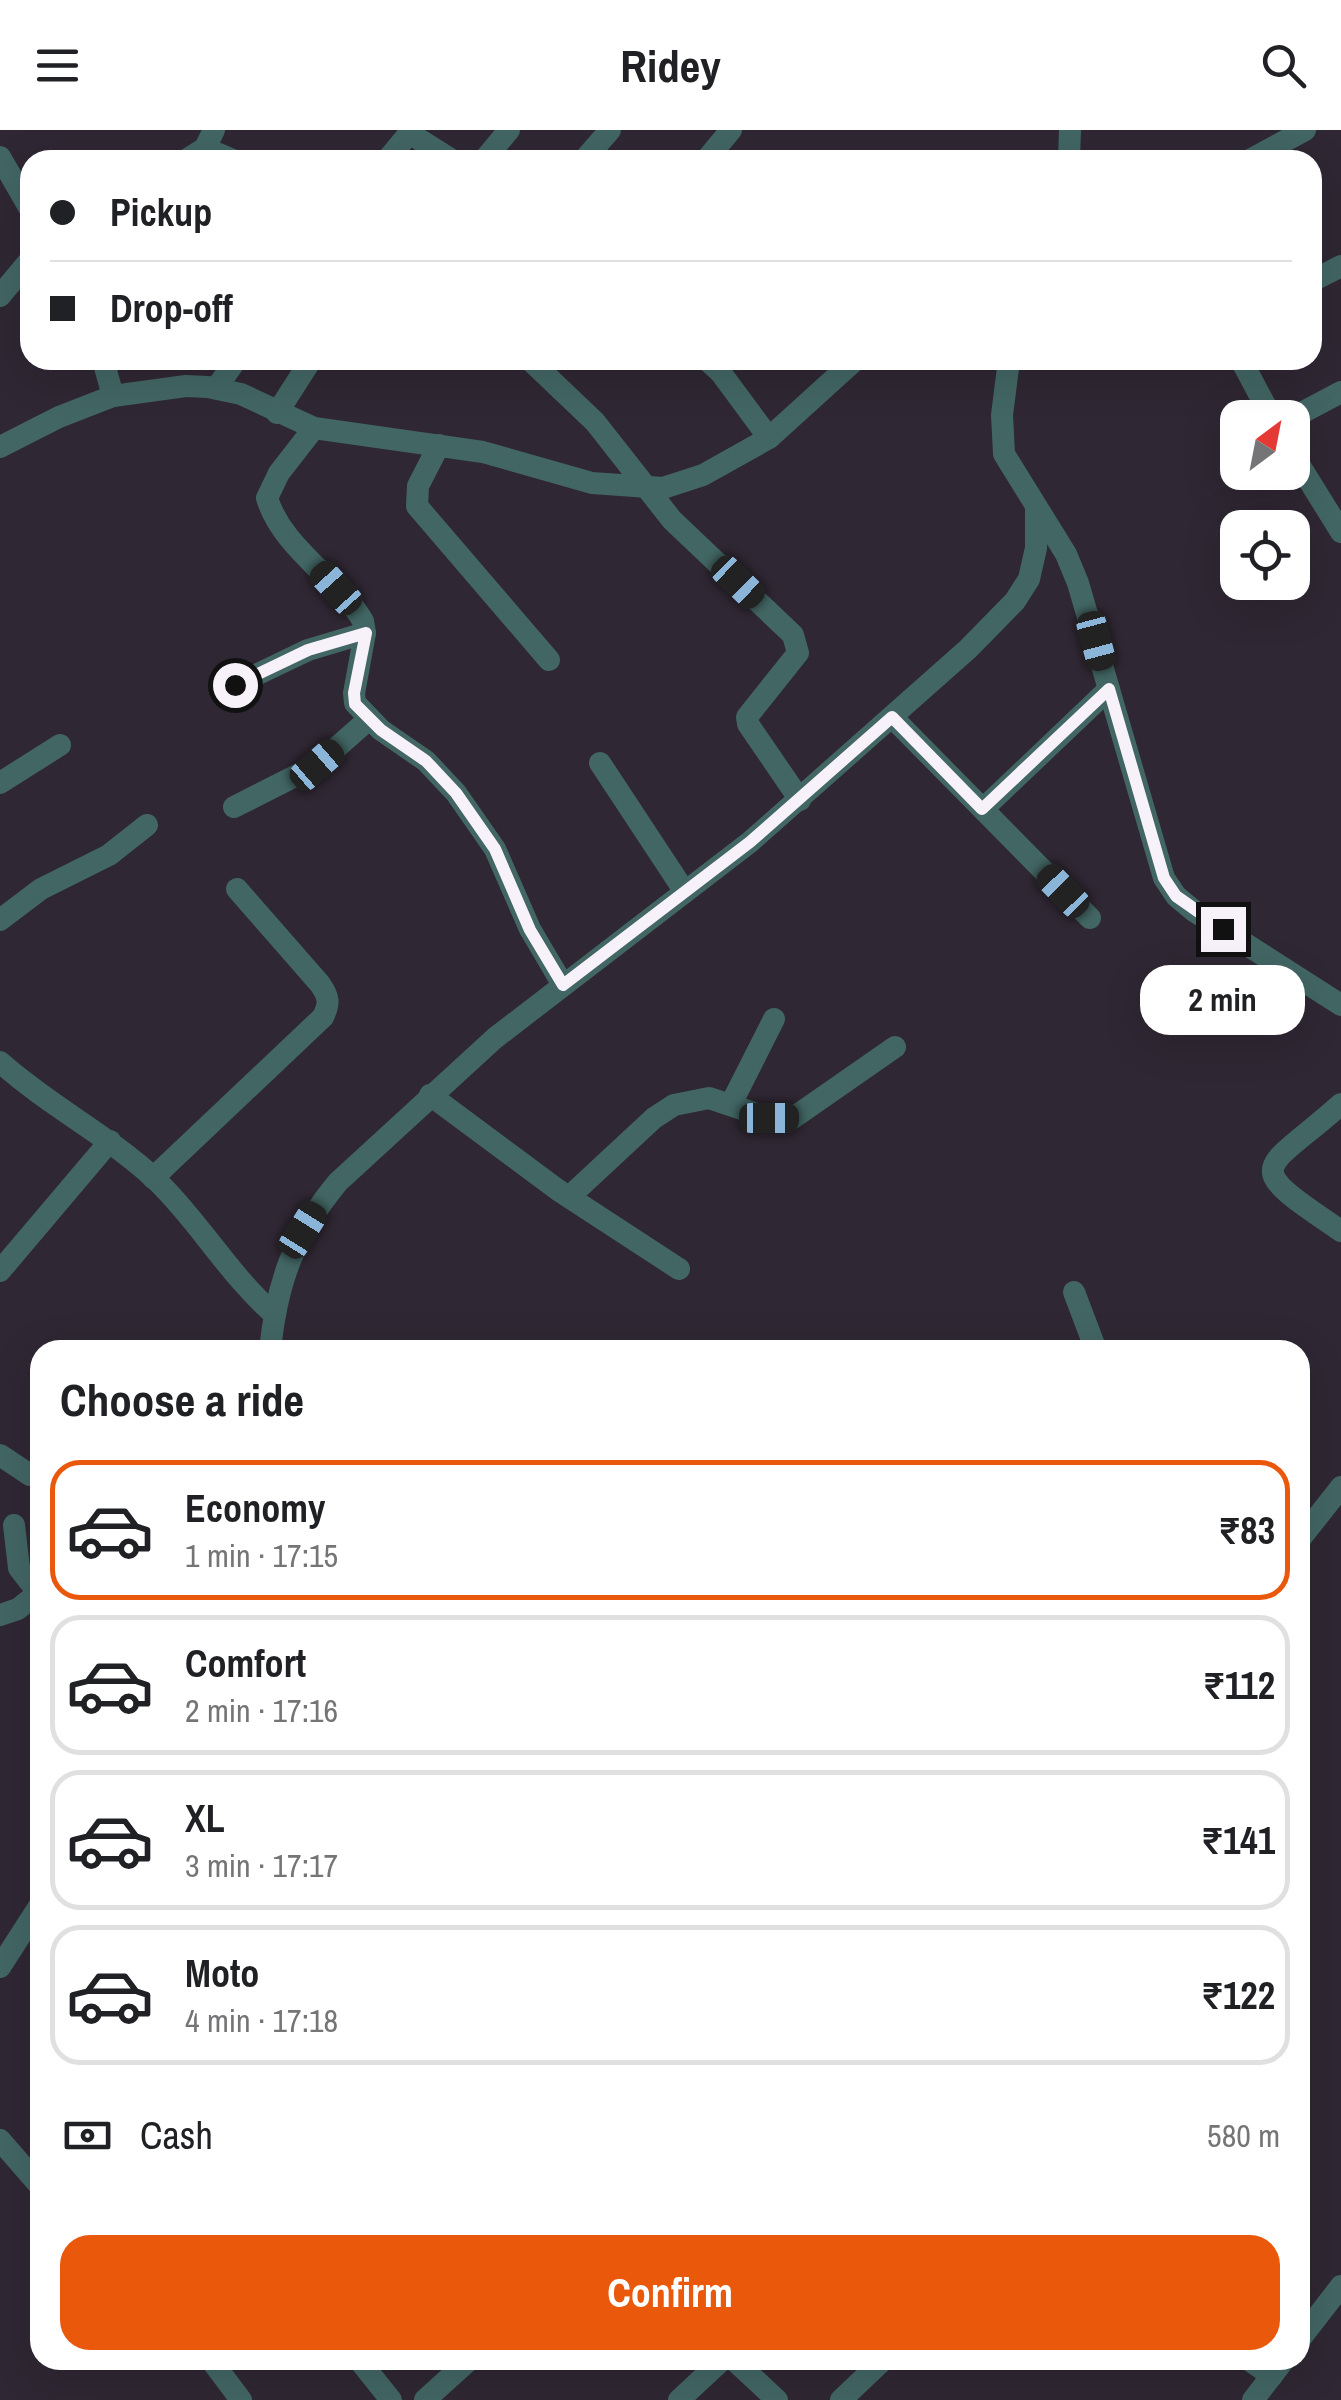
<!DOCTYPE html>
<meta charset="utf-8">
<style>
body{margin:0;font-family:"Archivo Narrow",sans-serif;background:#f6f6f6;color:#202124;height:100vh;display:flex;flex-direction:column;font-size:38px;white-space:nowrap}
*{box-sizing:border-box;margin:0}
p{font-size:32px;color:#757577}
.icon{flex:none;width:55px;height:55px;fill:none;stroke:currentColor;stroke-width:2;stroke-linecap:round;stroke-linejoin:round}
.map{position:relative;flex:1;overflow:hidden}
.details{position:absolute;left:30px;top:1210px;width:1280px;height:1030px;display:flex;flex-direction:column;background:#fff;border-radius:30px;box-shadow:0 10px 40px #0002}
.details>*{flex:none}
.guide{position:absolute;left:20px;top:20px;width:1302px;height:220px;border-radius:30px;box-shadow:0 10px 40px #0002;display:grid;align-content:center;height:220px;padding:0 30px;background:#fff}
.needle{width:65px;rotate:32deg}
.controls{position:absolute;left:1220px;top:270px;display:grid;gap:20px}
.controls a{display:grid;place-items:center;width:90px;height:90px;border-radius:20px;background:#fff;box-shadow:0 10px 40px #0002;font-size:50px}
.end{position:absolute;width:45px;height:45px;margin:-22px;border:12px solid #f7f2fa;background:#111;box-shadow:0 0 0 5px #111}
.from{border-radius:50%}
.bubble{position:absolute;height:70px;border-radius:30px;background:#fff;box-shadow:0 10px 40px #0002;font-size:32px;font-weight:800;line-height:70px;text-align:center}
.car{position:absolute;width:30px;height:60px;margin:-30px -15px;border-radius:12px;box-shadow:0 0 8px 2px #0007;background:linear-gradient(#222 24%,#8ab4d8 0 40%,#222 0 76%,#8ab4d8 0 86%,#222 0)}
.guide b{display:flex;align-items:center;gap:35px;height:95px;font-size:38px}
.guide b+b{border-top:2px solid #e0e0e0}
.guide i{width:25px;height:25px;background:#202124}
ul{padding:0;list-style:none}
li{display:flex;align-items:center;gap:30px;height:140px;margin:0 20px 15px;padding:0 10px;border:5px solid #e0e0e0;border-radius:30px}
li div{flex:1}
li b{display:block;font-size:38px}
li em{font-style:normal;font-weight:800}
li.selected{border-color:#ea580c}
li>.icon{width:90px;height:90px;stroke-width:1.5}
h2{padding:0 30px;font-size:45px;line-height:120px}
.pay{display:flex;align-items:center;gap:25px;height:110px;padding:0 30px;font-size:38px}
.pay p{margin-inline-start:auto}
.button{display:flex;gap:20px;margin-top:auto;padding:20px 30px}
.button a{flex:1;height:115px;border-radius:30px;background:#ea580c;color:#fff;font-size:40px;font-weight:800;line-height:115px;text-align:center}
header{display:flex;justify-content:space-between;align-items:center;height:130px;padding:0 30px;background:#fff;font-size:45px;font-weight:800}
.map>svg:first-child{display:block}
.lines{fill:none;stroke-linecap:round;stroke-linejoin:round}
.minor{stroke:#426664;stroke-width:22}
.route{stroke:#f7f2fa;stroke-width:12}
</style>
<header><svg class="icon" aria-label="menu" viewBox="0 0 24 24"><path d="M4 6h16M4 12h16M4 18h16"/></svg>Ridey<svg class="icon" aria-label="search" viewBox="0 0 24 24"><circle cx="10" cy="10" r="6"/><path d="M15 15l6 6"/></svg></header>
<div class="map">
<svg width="1341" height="2270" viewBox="0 0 1341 2270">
<rect width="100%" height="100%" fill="#2f2733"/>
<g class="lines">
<!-- minor -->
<g class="minor">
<polyline points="409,3 452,30"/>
<polyline points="205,18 233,30"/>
<polyline points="0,27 30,79"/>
<polyline points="186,30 205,18 214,0"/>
<polyline points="387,30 412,0"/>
<polyline points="484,30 509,0"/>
<polyline points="584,30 610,0"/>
<polyline points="706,30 731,0"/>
<polyline points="1069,30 1070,0"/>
<polyline points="1250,30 1305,0"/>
<polyline points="1312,151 1341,136"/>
<polyline points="0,166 30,130"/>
<polyline points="103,230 113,266"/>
<polyline points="530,230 595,292 672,390 793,505 798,523 747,587 748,594 800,670"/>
<polyline points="707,230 721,243 769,308"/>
<polyline points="1009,230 1002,285 1004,324 1066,424 1078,453 1164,748 1176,766 1194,781 1341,875"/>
<polyline points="1241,230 1272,288"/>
<polyline points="217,257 236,230"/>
<polyline points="277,283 311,230"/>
<polyline points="1292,288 1341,262"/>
<path d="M314,298l-35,45 -12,25c15,50 70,79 96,123l2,12 -11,60 1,10 26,27 45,31 30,32 39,56 35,80 33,56"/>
<polyline points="439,315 418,356 417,376 549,530"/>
<polyline points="0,317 59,287 113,266 186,256 208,257 241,264 314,298 483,322 592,353 663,358 703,345 769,308 855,230"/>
<polyline points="1292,323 1341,402"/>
<polyline points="235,555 308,520 365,503"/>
<polyline points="892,587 1090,788"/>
<polyline points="600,633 685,762"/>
<polyline points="0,653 60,615"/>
<polyline points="234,677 317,635 369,589"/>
<polyline points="983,679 1109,559"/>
<polyline points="0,790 41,759 109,725 147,695"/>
<path d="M0,932c49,44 108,73 156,118 43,41 72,94 118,134"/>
<polyline points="430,965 558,1060 679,1139"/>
<polyline points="731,974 774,889"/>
<path d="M1341,974c-78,70 -103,58 0,127"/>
<path d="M153,1048l170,-161c7,-14 6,-20 -3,-33l-83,-95"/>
<polyline points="569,1067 654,988 674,975 709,968 769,988 793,988 895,917"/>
<polyline points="0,1141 110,1011"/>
<polyline points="1074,1162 1096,1220"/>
<path d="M270,1220c7,-68 24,-115 68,-168l157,-144 255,-196 218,-193 47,-48 14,-22 7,-31v-41"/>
<polyline points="0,1325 30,1345"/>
<polyline points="14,1395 19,1438 40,1465"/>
<polyline points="1300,1409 1341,1357"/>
<polyline points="0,1485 18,1479 38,1463"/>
<polyline points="0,1837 40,1775"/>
<polyline points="0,2010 40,2056"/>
<polyline points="1300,2209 1341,2156"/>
<polyline points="211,2230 241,2270"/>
<polyline points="359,2230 391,2270"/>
<polyline points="734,2230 777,2270"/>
<polyline points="1249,2230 1272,2246"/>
<polyline points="425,2270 469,2230"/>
<polyline points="679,2270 722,2230"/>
<polyline points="841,2270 883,2230"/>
<polyline points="1253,2270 1284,2230"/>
</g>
</g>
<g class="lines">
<!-- route -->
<polyline class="route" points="235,555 308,520 366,503 354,563 355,574 381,600 426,631 456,663 495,719 530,800 563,855 750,712 892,587 982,679 1109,559 1164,748 1176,766 1223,799"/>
</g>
</svg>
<div class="controls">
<a><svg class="needle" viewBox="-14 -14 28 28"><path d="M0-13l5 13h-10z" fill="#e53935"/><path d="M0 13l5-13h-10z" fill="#757577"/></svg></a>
<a><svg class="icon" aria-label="locate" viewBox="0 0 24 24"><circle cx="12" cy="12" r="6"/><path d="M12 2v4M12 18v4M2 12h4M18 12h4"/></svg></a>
</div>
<i class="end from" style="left:235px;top:555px"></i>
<i class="end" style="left:1223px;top:799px"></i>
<div class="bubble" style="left:1140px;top:835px;width:165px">2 min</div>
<i class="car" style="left:738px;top:452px;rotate:134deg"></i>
<i class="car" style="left:336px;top:458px;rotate:318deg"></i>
<i class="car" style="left:1096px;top:511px;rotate:165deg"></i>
<i class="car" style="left:317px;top:635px;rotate:49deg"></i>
<i class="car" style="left:1063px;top:761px;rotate:316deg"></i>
<i class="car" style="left:769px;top:988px;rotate:90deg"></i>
<i class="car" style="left:303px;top:1100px;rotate:32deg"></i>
<div class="guide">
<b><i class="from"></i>Pickup</b>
<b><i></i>Drop-off</b>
</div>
<section class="details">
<h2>Choose a ride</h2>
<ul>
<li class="selected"><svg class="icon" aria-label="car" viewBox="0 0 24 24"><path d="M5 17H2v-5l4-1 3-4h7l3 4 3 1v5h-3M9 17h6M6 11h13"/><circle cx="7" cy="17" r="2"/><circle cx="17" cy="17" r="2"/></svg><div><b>Economy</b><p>1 min · 17:15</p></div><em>₹83</em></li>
<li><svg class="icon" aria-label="car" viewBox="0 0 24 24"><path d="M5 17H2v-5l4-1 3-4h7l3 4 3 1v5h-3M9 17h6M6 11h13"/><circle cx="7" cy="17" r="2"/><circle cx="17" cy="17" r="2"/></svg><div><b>Comfort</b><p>2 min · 17:16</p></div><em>₹112</em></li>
<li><svg class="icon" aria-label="car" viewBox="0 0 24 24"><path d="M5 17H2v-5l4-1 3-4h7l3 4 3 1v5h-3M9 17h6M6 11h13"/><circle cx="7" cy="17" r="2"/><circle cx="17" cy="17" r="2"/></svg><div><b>XL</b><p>3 min · 17:17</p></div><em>₹141</em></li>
<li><svg class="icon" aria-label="car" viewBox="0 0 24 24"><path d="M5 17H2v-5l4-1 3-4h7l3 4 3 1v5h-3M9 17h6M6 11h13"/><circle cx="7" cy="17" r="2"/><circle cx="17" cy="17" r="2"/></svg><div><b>Moto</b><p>4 min · 17:18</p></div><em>₹122</em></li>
</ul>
<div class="pay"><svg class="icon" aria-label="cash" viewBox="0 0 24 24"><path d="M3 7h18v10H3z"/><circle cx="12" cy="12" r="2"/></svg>Cash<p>580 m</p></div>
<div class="button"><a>Confirm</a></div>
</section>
</div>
